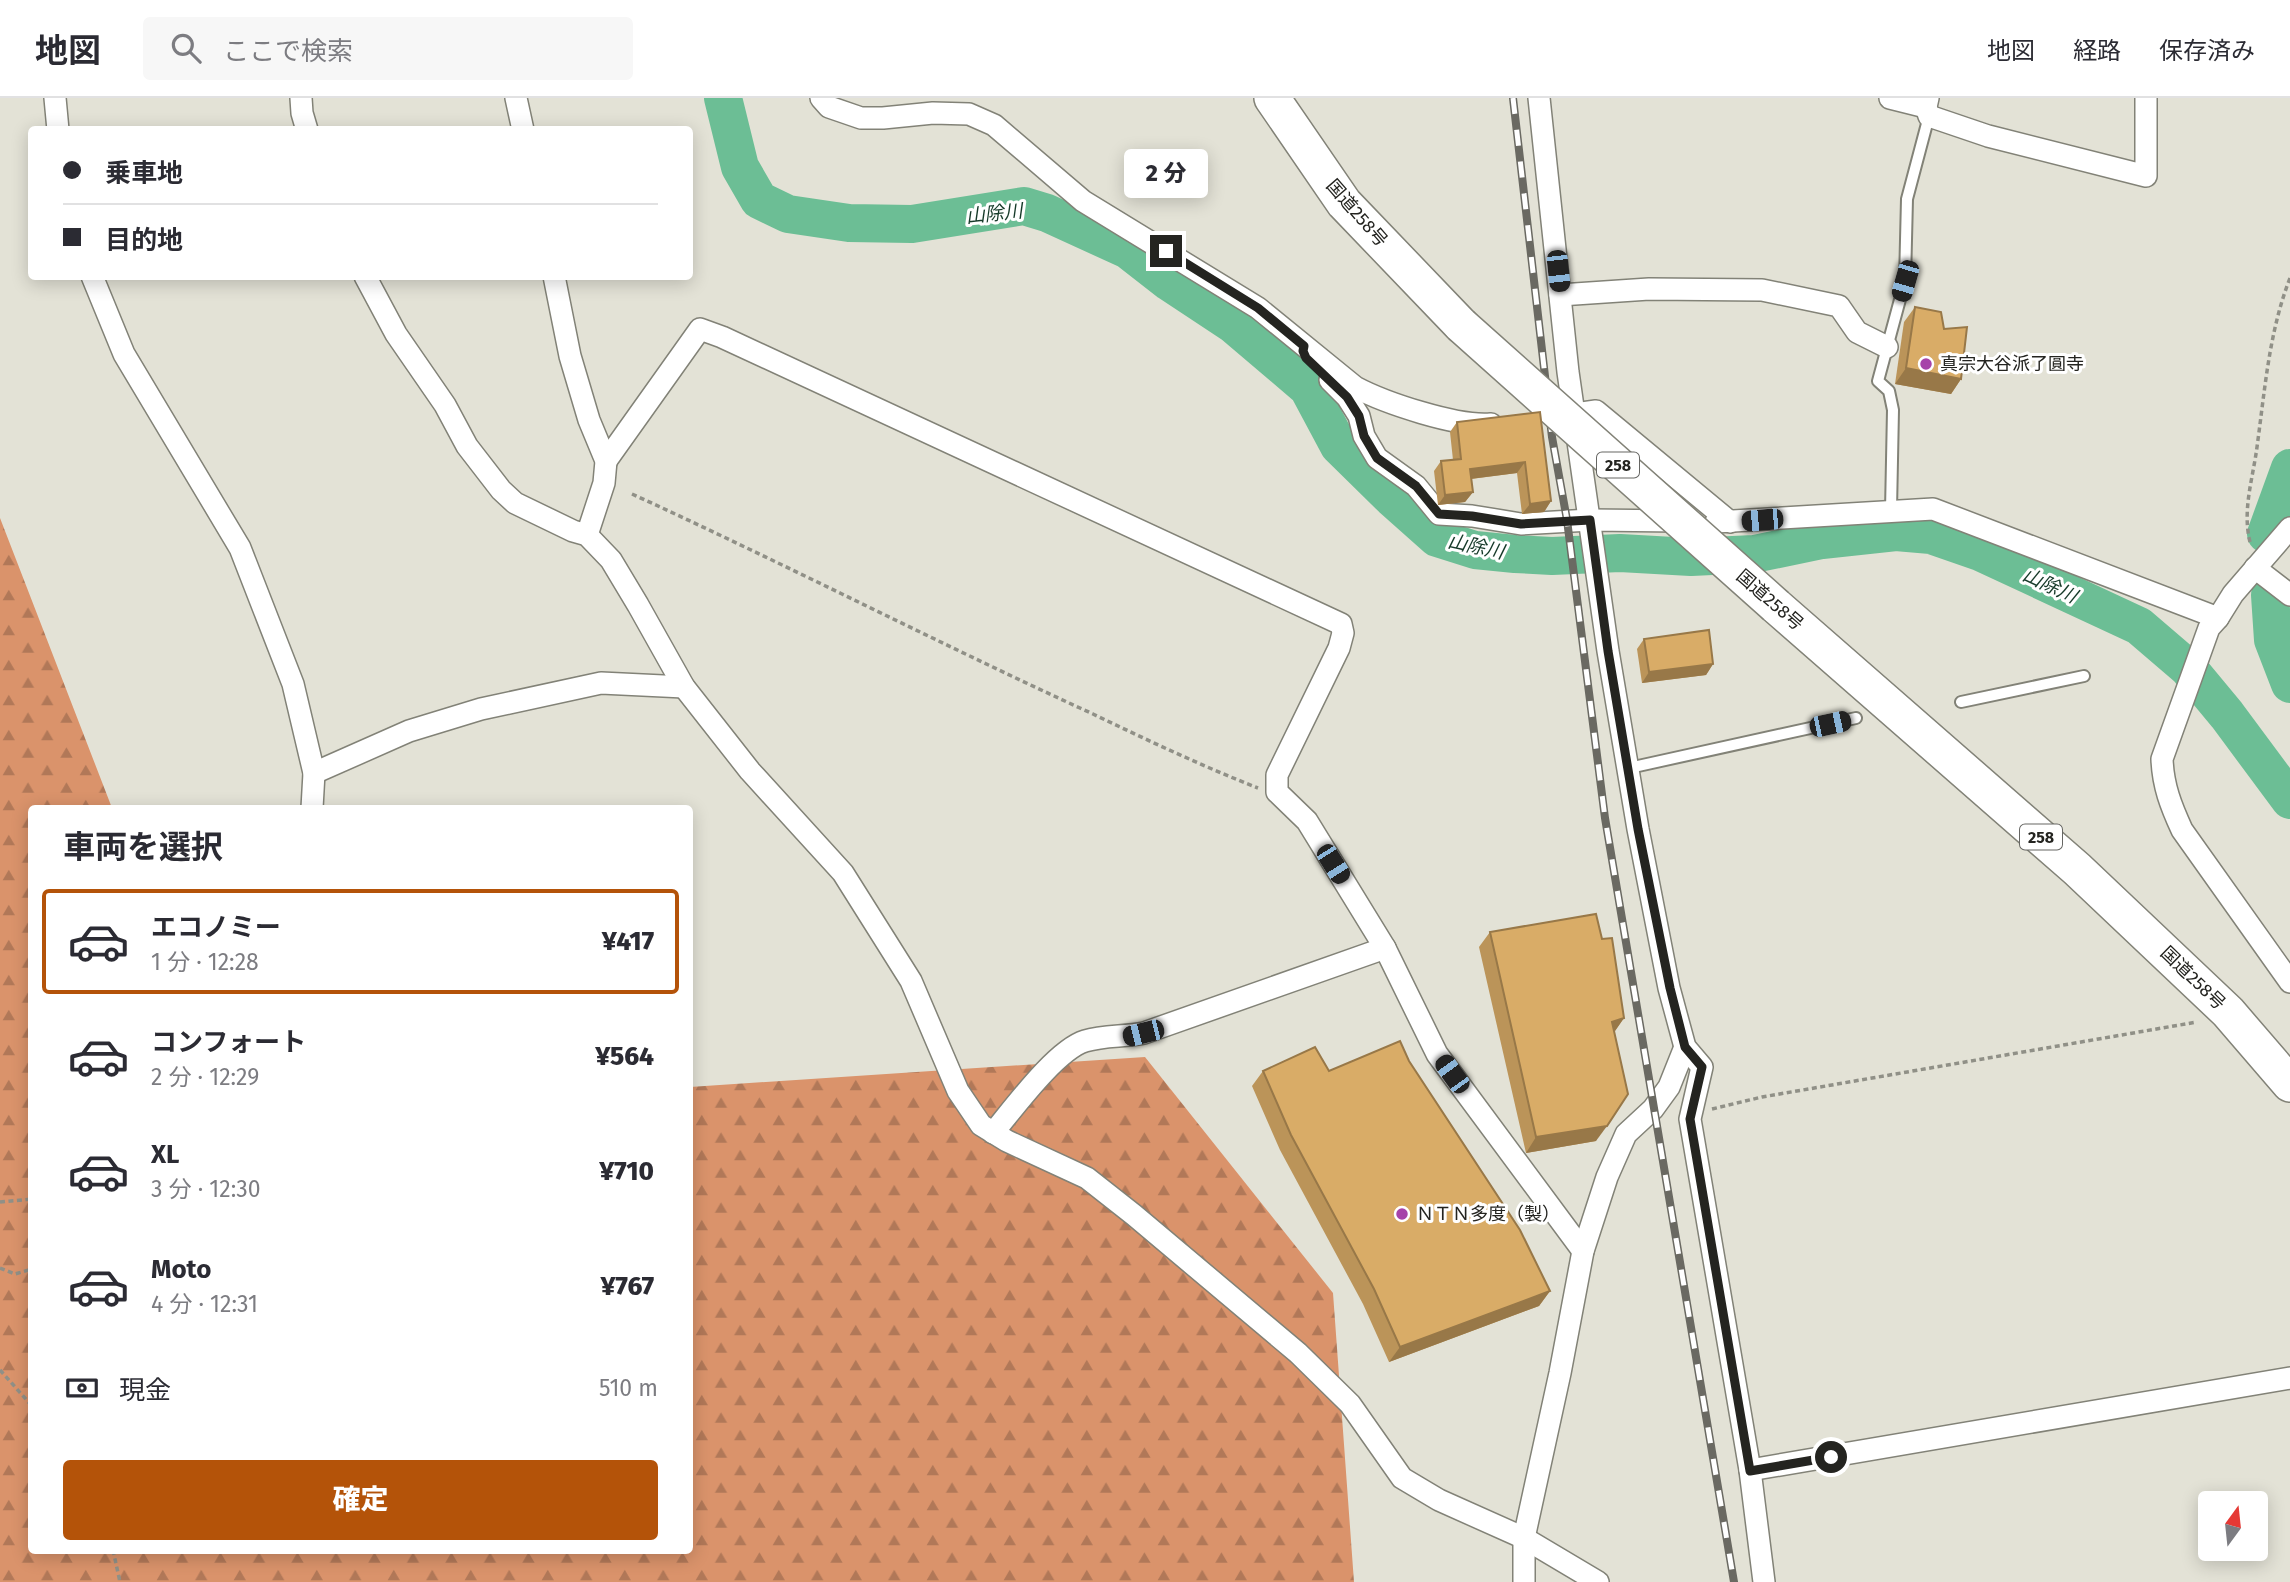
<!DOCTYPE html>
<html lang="ja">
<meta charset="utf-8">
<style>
body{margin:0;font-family:"Fira Sans","Noto Sans JP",sans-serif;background:#f7f7f7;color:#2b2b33;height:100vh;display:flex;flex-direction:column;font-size:26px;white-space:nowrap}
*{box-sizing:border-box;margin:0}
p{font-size:23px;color:#7c7c81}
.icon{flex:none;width:38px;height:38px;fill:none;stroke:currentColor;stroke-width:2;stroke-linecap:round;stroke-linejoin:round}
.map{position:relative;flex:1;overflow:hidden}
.drawer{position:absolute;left:28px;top:707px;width:665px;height:749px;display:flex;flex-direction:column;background:#fff;border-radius:7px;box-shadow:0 4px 18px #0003}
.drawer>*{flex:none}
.hud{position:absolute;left:28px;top:28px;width:665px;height:154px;border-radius:7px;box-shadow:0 4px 18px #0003;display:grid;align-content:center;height:154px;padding:0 35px;background:#fff}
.needle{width:46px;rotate:15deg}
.controls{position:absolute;left:2198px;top:1393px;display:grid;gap:14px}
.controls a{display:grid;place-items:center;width:70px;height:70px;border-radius:7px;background:#fff;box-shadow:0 4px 18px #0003;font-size:35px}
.end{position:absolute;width:32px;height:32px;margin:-16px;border:9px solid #242420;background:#fff;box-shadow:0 0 0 4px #fff}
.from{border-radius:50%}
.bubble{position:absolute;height:49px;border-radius:7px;background:#fff;box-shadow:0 4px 18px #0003;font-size:23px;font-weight:800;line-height:49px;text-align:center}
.car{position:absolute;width:21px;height:42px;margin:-21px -10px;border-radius:9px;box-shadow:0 0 5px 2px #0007;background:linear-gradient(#222 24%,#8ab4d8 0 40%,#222 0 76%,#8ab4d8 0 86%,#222 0)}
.hud b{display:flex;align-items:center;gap:24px;height:66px;font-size:26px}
.hud b+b{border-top:2px solid #e1e1e2}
.hud i{width:18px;height:18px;background:#2b2b33}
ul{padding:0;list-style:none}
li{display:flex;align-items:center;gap:21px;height:105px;margin:0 14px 10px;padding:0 21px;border:4px solid transparent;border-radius:7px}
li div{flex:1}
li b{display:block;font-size:26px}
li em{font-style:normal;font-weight:800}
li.selected{border-color:#b45309}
li>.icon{width:63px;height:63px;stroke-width:1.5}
h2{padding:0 35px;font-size:32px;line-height:84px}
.pay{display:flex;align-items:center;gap:18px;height:77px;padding:0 35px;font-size:26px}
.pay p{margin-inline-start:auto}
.primary-button{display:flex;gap:14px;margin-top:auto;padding:14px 35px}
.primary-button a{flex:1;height:80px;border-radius:7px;background:#b45309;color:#fff;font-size:28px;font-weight:800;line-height:80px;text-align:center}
header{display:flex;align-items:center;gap:42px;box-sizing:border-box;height:98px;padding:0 35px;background:#fff;border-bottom:2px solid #e1e1e2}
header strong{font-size:33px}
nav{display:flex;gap:38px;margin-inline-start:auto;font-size:24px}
.search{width:490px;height:63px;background:#f7f7f7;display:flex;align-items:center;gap:18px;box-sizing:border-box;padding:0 24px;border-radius:7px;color:#7c7c81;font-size:26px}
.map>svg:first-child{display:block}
.forest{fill:url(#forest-firs)}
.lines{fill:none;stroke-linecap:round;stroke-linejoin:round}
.river{stroke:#6cbe95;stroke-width:38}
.service-casing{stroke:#828277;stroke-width:14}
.minor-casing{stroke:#828277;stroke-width:24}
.trunk-casing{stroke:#828277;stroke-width:38}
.path{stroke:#909087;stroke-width:3.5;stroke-dasharray:5 3.5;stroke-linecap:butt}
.service{stroke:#fff;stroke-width:10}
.minor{stroke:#fff;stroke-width:21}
.trunk{stroke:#fff;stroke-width:35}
.rail-casing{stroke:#6a6962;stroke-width:8}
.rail{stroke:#fff;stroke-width:5;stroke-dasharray:16;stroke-linecap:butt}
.trunk-bridge-casing{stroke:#828277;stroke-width:38;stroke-linecap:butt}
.trunk-bridge{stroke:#fff;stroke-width:35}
.wall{fill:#bb9459}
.shaded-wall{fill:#987848}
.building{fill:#d9ac67;stroke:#987848;stroke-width:2}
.route{stroke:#242420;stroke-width:9}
.poi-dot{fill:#a643a9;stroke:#fff;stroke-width:2.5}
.labels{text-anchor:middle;stroke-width:6;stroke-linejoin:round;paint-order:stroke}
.shield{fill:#fff;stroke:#666663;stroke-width:2}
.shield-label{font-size:16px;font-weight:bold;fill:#242420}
.street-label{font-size:18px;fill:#242420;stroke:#fff}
.poi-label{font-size:18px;fill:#242420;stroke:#fff;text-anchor:start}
.water-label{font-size:19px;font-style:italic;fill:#163a29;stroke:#fff}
</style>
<header>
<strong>地図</strong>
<div class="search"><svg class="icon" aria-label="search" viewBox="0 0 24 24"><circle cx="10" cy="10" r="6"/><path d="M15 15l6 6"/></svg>ここで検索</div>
<nav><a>地図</a><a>経路</a><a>保存済み</a></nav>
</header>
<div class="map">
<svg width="2290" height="1484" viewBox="0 0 2290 1484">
<defs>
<pattern id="forest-firs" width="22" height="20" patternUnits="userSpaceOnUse" patternTransform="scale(1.75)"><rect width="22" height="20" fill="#da936b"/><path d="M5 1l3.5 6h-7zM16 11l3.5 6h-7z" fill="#b17858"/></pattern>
</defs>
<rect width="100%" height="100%" fill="#e3e2d6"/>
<!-- forest -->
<polygon class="forest" points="0,420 112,710 32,710 32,1452 690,1452 690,989 1145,959 1333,1195 1354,1484 0,1484"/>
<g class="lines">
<!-- river -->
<g class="river">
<polyline points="723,0 740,69 759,102 788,116 849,125 912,126 1024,108 1047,115 1128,152 1169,184 1234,227 1308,290 1339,348 1392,400 1437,440 1475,452 1515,456 1552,458 1620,455 1691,459 1754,456 1822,442 1896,434 1931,437 1980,454 2139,528 2188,570 2227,617 2290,702"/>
<polyline points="2266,436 2290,370"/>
<polyline points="2270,497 2273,542 2290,586"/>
</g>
<!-- service casing -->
<g class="service-casing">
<g id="service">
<polyline points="1891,412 1893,312 1889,293 1878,283 1905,183 1907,101 1929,18"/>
<polyline points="1961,604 2084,578"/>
<polyline points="1629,670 1856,620"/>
</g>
</g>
<!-- minor casing -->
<g class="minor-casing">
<g id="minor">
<polyline points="55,0 58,32"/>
<polyline points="301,0 302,15 307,32"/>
<polyline points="516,0 523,32"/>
<path d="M821,0l8,9 32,11h22l50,-5 36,1 25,11 89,76 175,107 97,79c30,16 102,40 136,37"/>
<polyline points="1539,0 1568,274 1608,553 1638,731 1669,890 1685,949 1702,969 1690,1021 1750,1372 1764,1484"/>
<polyline points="1890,0 1926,9"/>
<polyline points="1928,0 1926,9 1929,18 1988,38 2146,78 2146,0"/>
<polyline points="92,178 124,256 240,450 293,586 314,675 312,710"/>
<polyline points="365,178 396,236 445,307 467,348 501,392 515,405 573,433 587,437 611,462 638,507 684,589 750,673 843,775 911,883 958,993 981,1027 1007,1043 1087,1080 1134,1117 1298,1255 1350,1306 1402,1380 1439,1402 1524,1440 1598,1484"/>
<polyline points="554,178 570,258 589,322 606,363 604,385 587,437"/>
<polyline points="1560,197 1649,191 1762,192 1839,208 1857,234 1887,249"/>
<polyline points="1330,282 1347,299 1359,318 1364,338 1377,360 1416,388 1439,416 1472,418 1521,426 1590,422 1680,423"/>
<polyline points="1561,318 1596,313 1730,424"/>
<polyline points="606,363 700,231 722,239 1341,526 1343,535 1339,550 1277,677 1277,694 1307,723 1385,850 1437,956 1583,1153"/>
<polyline points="1716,424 1933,411 2218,520"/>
<path d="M2290,430l-57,66 -15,24 -9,10 -47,131c1,27 9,47 20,71l108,152"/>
<polyline points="2255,470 2290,497"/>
<polyline points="314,675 409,633 481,611 601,585 684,589"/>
<path d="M993,1035c20,-24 63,-83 92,-92 19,-6 39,-4 59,-8l241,-85"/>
<polyline points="1750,1372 2290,1280"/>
<polyline points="1524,1484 1524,1440 1560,1275 1583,1153 1607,1079 1626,1036 1653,1011 1669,989 1685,949"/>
</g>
</g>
<!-- trunk casing -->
<g class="trunk-casing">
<g id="trunk">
<polyline points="1272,0 1344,105 1461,227"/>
<polyline points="1776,508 2077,771 2228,914 2290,986"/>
</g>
</g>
<!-- path -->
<g class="path">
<path d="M632,396c155,71 306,149 461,220 54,26 109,52 165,74"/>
<path d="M2250,444c-8,-32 3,-64 7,-95 8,-58 12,-115 33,-169"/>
<polyline points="1712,1011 1762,999 2197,924"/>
<polyline points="0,1104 32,1101"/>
<polyline points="0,1170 15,1176 32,1171"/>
<polyline points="0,1272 32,1308"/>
<polyline points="113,1452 120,1484"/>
</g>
<!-- service -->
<use href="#service" class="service"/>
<!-- minor -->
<use href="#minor" class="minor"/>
<!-- trunk -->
<use href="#trunk" class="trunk"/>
<!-- rail casing -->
<g class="rail-casing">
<polyline id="rail" points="1513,0 1552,339 1567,422 1605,720 1734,1484"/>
</g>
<!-- rail -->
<use href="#rail" class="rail"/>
<!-- trunk-bridge casing -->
<g class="trunk-bridge-casing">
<polyline id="trunk-bridge" points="1461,227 1776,508"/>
</g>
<!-- trunk-bridge -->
<use href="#trunk-bridge" class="trunk-bridge"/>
</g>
<!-- wall -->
<g class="wall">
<polygon points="1915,209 1944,231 1961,281 1951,296 1895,286 1904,224"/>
<polygon points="1540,314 1551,403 1544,414 1522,416 1517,375 1471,381 1473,394 1465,404 1438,407 1434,373 1441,363 1453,362 1450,334 1457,324"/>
<polygon points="1644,541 1713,566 1706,577 1642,585 1637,551"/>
<polygon points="1490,834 1602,841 1624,920 1614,934 1596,1043 1526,1055 1479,849"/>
<polygon points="1409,963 1550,1193 1539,1208 1389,1264 1363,1206 1280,1052 1252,988 1263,973 1329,973"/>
</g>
<!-- shaded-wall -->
<g class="shaded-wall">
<polygon points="1906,270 1961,281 1951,296 1895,286"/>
<polygon points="1525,364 1517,375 1462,382 1470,371"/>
<polygon points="1473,394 1465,404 1438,407 1445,397"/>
<polygon points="1551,403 1544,414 1522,416 1530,406"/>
<polygon points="1713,566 1706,577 1642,585 1649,574"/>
<polygon points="1624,920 1613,936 1612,924"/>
<polygon points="1607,1028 1596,1043 1526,1055 1536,1039"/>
<polygon points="1550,1193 1539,1208 1389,1264 1400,1249"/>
</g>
<!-- building -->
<g class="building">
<polygon points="1915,209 1941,214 1944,231 1967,229 1961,281 1906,270"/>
<polygon points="1540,314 1551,403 1530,406 1525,364 1470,371 1473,394 1445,397 1441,363 1461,361 1457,324"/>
<polygon points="1709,532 1713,566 1649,574 1644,541"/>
<polygon points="1596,816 1602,841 1612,840 1624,920 1612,924 1628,996 1607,1028 1536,1039 1490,834"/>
<polygon points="1400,943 1409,963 1520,1132 1550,1193 1400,1249 1374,1191 1291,1037 1263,973 1315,949 1329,973"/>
</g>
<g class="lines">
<!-- route -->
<polyline class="route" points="1166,153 1258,210 1304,248 1303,253 1306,260 1347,299 1359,318 1364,338 1377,360 1416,388 1439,416 1472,418 1521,426 1590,422 1608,553 1638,731 1670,890 1685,949 1702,969 1690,1021 1750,1373 1831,1359"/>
</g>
<!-- markers -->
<g class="poi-dot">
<circle cx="1926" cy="266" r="7"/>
<circle cx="1402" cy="1116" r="7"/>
</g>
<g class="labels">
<!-- shield labels -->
<g class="shield">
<rect x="1597" y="354.5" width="42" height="25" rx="5"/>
<rect x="2020" y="726.5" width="42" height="25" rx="5"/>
</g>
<g class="shield-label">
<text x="1618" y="373">258</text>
<text x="2041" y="745">258</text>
</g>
<!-- street labels -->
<g class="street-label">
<text transform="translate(1357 115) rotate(49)" y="6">国道258号</text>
<text transform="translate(1770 502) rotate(41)" y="6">国道258号</text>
<text transform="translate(2193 880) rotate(44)" y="6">国道258号</text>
</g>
<!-- poi labels -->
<g class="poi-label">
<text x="1940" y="272">真宗大谷派了圓寺</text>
<text x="1416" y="1122">ＮＴＮ多度（製）</text>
</g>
<!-- water labels -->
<g class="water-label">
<text transform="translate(994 115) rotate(-6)" y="7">山除川</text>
<text transform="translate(1476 448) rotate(12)" y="7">山除川</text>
<text transform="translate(2050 487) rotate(25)" y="7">山除川</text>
</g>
</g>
</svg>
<div class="controls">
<a><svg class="needle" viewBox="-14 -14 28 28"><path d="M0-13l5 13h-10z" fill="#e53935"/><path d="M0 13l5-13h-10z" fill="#7c7c81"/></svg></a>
</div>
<i class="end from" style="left:1831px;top:1359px"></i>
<i class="end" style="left:1166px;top:153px"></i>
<div class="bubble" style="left:1124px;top:51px;width:84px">2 分</div>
<i class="car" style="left:1558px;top:173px;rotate:174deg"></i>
<i class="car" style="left:1905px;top:183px;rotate:196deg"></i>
<i class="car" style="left:1762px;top:422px;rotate:265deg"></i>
<i class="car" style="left:1830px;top:626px;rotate:78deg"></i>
<i class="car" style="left:1333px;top:766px;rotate:148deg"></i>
<i class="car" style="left:1143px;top:935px;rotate:256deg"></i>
<i class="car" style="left:1452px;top:976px;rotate:324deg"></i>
<div class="hud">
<b><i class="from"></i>乗車地</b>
<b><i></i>目的地</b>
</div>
<section class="drawer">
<h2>車両を選択</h2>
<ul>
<li class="selected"><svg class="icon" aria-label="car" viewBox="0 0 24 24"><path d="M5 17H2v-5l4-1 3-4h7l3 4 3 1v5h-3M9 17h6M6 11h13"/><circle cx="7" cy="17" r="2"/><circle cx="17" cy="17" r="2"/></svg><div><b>エコノミー</b><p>1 分 · 12:28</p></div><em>¥417</em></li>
<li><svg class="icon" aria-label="car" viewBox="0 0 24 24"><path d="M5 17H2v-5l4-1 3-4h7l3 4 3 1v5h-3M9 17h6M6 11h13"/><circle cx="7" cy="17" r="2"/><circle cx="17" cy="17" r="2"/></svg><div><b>コンフォート</b><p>2 分 · 12:29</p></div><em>¥564</em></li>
<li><svg class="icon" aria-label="car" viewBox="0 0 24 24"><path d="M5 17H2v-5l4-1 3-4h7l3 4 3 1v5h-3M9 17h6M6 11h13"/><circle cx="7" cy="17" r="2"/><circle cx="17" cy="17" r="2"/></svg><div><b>XL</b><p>3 分 · 12:30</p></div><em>¥710</em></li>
<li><svg class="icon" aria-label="car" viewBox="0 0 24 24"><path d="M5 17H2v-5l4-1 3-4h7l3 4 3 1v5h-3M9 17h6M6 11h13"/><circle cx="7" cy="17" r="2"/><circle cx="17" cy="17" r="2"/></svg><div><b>Moto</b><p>4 分 · 12:31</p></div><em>¥767</em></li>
</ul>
<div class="pay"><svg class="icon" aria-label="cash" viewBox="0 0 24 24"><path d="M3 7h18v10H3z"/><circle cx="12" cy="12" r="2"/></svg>現金<p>510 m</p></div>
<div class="primary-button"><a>確定</a></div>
</section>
</div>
